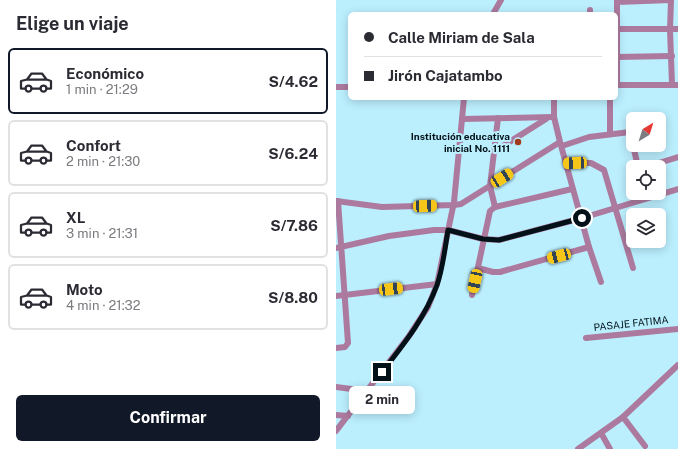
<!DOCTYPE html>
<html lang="es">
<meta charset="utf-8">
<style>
body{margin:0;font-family:"Public Sans",sans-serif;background:#f7f7f7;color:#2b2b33;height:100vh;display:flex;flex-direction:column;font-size:15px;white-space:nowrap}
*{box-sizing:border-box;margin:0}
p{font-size:13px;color:#7c7c81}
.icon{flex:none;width:22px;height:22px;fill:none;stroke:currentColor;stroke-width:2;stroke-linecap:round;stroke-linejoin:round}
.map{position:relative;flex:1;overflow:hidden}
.side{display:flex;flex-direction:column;background:#fff;width:336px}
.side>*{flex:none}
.banner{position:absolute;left:12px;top:12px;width:270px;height:88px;border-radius:6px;box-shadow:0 2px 10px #0003;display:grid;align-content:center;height:88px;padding:0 16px;background:#fff}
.needle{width:26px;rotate:38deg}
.fabs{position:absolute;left:290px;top:112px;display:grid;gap:8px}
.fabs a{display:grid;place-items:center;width:40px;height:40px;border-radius:6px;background:#fff;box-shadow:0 2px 10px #0003;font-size:20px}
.end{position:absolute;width:18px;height:18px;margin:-9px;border:5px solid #011117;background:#fff;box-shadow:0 0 0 2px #fff}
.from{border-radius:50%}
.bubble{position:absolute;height:28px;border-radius:6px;background:#fff;box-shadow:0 2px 10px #0003;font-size:13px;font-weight:700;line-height:28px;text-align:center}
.car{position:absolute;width:12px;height:24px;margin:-12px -6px;border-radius:5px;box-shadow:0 0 3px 1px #0007;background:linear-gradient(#f5c518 24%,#345 0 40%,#f5c518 0 76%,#345 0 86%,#f5c518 0)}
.banner b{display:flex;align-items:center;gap:14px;height:38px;font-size:15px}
.banner b+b{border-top:1px solid #e1e1e2}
.banner i{width:10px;height:10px;background:#2b2b33}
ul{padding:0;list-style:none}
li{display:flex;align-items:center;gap:12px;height:66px;margin:0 8px 6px;padding:0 8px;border:2px solid #e1e1e2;border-radius:6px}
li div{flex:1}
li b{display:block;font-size:15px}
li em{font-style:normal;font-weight:700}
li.current{border-color:#111827}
li>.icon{width:36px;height:36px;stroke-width:1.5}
h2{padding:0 16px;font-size:18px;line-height:48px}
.button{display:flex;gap:8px;margin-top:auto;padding:8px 16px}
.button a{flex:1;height:46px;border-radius:6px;background:#111827;color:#fff;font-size:16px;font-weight:700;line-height:46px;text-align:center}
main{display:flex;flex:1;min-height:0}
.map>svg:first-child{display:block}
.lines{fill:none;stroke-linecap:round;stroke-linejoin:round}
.minor{stroke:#ac7a9e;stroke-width:6}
.route{stroke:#011117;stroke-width:5}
.poi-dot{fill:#a13a18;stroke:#bbeffe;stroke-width:1.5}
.labels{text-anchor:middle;stroke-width:4;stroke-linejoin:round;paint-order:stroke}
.poi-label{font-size:10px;font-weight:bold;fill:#011117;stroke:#bbeffe;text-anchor:end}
.street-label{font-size:10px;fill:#011117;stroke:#bbeffe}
</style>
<main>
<section class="side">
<h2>Elige un viaje</h2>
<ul>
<li class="current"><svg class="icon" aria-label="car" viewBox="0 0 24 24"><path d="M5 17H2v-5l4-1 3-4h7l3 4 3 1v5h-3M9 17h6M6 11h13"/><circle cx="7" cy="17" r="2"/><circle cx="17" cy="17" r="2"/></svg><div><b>Económico</b><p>1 min · 21:29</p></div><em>S/4.62</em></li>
<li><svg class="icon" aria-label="car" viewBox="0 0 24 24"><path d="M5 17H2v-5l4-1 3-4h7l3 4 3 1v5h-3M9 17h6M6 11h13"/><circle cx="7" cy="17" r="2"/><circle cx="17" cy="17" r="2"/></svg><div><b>Confort</b><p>2 min · 21:30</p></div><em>S/6.24</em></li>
<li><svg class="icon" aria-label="car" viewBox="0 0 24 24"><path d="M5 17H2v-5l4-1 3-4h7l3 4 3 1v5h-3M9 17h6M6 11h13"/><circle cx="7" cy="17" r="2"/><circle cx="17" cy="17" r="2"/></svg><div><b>XL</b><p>3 min · 21:31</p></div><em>S/7.86</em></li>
<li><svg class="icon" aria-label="car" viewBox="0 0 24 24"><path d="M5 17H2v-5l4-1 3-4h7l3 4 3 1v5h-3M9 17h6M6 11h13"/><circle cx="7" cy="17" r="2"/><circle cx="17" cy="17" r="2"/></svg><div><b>Moto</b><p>4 min · 21:32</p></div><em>S/8.80</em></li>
</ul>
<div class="button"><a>Confirmar</a></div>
</section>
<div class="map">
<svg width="342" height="449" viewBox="0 0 342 449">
<rect width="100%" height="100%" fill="#bbeffe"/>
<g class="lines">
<!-- minor -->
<g class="minor">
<polyline points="335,0 334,30 336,84"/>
<polyline points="281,2 335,0"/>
<polyline points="254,10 254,14"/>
<polyline points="157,14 165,0"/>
<polyline points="280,29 342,29"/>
<polyline points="280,57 336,56"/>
<polyline points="280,85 342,85"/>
<polyline points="281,85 281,0"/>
<polyline points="0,87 14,87"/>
<polyline points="218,98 218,117 224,142 253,247 265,282"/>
<polyline points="274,98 274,134"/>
<polyline points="126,119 218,117"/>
<polyline points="293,122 294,132"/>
<polyline points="226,146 253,137 294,132 302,167"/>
<polyline points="159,151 210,119"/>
<polyline points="230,163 255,163 268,170 297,268"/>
<polyline points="310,167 342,157"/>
<polyline points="0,201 46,207 118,205 125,204 224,142"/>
<polyline points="159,207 154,186 162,118"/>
<polyline points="0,248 53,236 98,230 112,230 147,239 163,240 246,218 342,189"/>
<polyline points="142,268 157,272 164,272 253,247"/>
<polyline points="136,295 154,211 159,207 236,189"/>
<polyline points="0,296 101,284"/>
<polyline points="250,338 342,329"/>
<polyline points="0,348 9,347 12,343 2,201"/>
<polyline points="0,387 31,391"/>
<polyline points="0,415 12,416"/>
<polyline points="287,417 309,446"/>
<polyline points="0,431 73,336 92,307 101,284 118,202 128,98"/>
<polyline points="265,433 274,449"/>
<polyline points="242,449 287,417 342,365"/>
</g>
</g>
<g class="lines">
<!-- route -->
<path class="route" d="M46,372c21,-27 43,-54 55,-87 6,-17 8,-37 11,-55l35,9 16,1 83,-22"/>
</g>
<!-- markers -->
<circle class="poi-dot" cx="182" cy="142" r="4"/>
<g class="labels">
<!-- poi labels -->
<g class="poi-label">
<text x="174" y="140">Institución educativa<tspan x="174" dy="12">inicial No. 1111</tspan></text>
</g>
<!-- street labels -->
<g class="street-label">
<text transform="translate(295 323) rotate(-6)" y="4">PASAJE FATIMA</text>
</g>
</g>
</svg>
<div class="fabs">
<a><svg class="needle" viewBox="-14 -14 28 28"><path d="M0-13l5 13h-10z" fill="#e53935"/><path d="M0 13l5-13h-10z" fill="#7c7c81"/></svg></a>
<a><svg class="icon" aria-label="locate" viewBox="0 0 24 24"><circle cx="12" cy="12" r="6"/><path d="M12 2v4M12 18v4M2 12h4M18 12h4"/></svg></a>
<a><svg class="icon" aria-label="layers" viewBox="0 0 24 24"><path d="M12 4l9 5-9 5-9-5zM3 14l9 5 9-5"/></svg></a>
</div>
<i class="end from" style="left:246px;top:218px"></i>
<i class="end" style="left:46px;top:372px"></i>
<div class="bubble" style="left:13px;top:386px;width:66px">2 min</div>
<i class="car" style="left:239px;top:163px;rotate:268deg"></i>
<i class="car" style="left:166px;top:178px;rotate:58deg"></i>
<i class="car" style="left:89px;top:206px;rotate:88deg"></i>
<i class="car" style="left:223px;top:256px;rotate:255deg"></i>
<i class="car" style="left:139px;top:281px;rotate:192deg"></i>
<i class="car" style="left:55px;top:289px;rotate:83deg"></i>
<div class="banner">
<b><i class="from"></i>Calle Miriam de Sala</b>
<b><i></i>Jirón Cajatambo</b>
</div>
</div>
</main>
